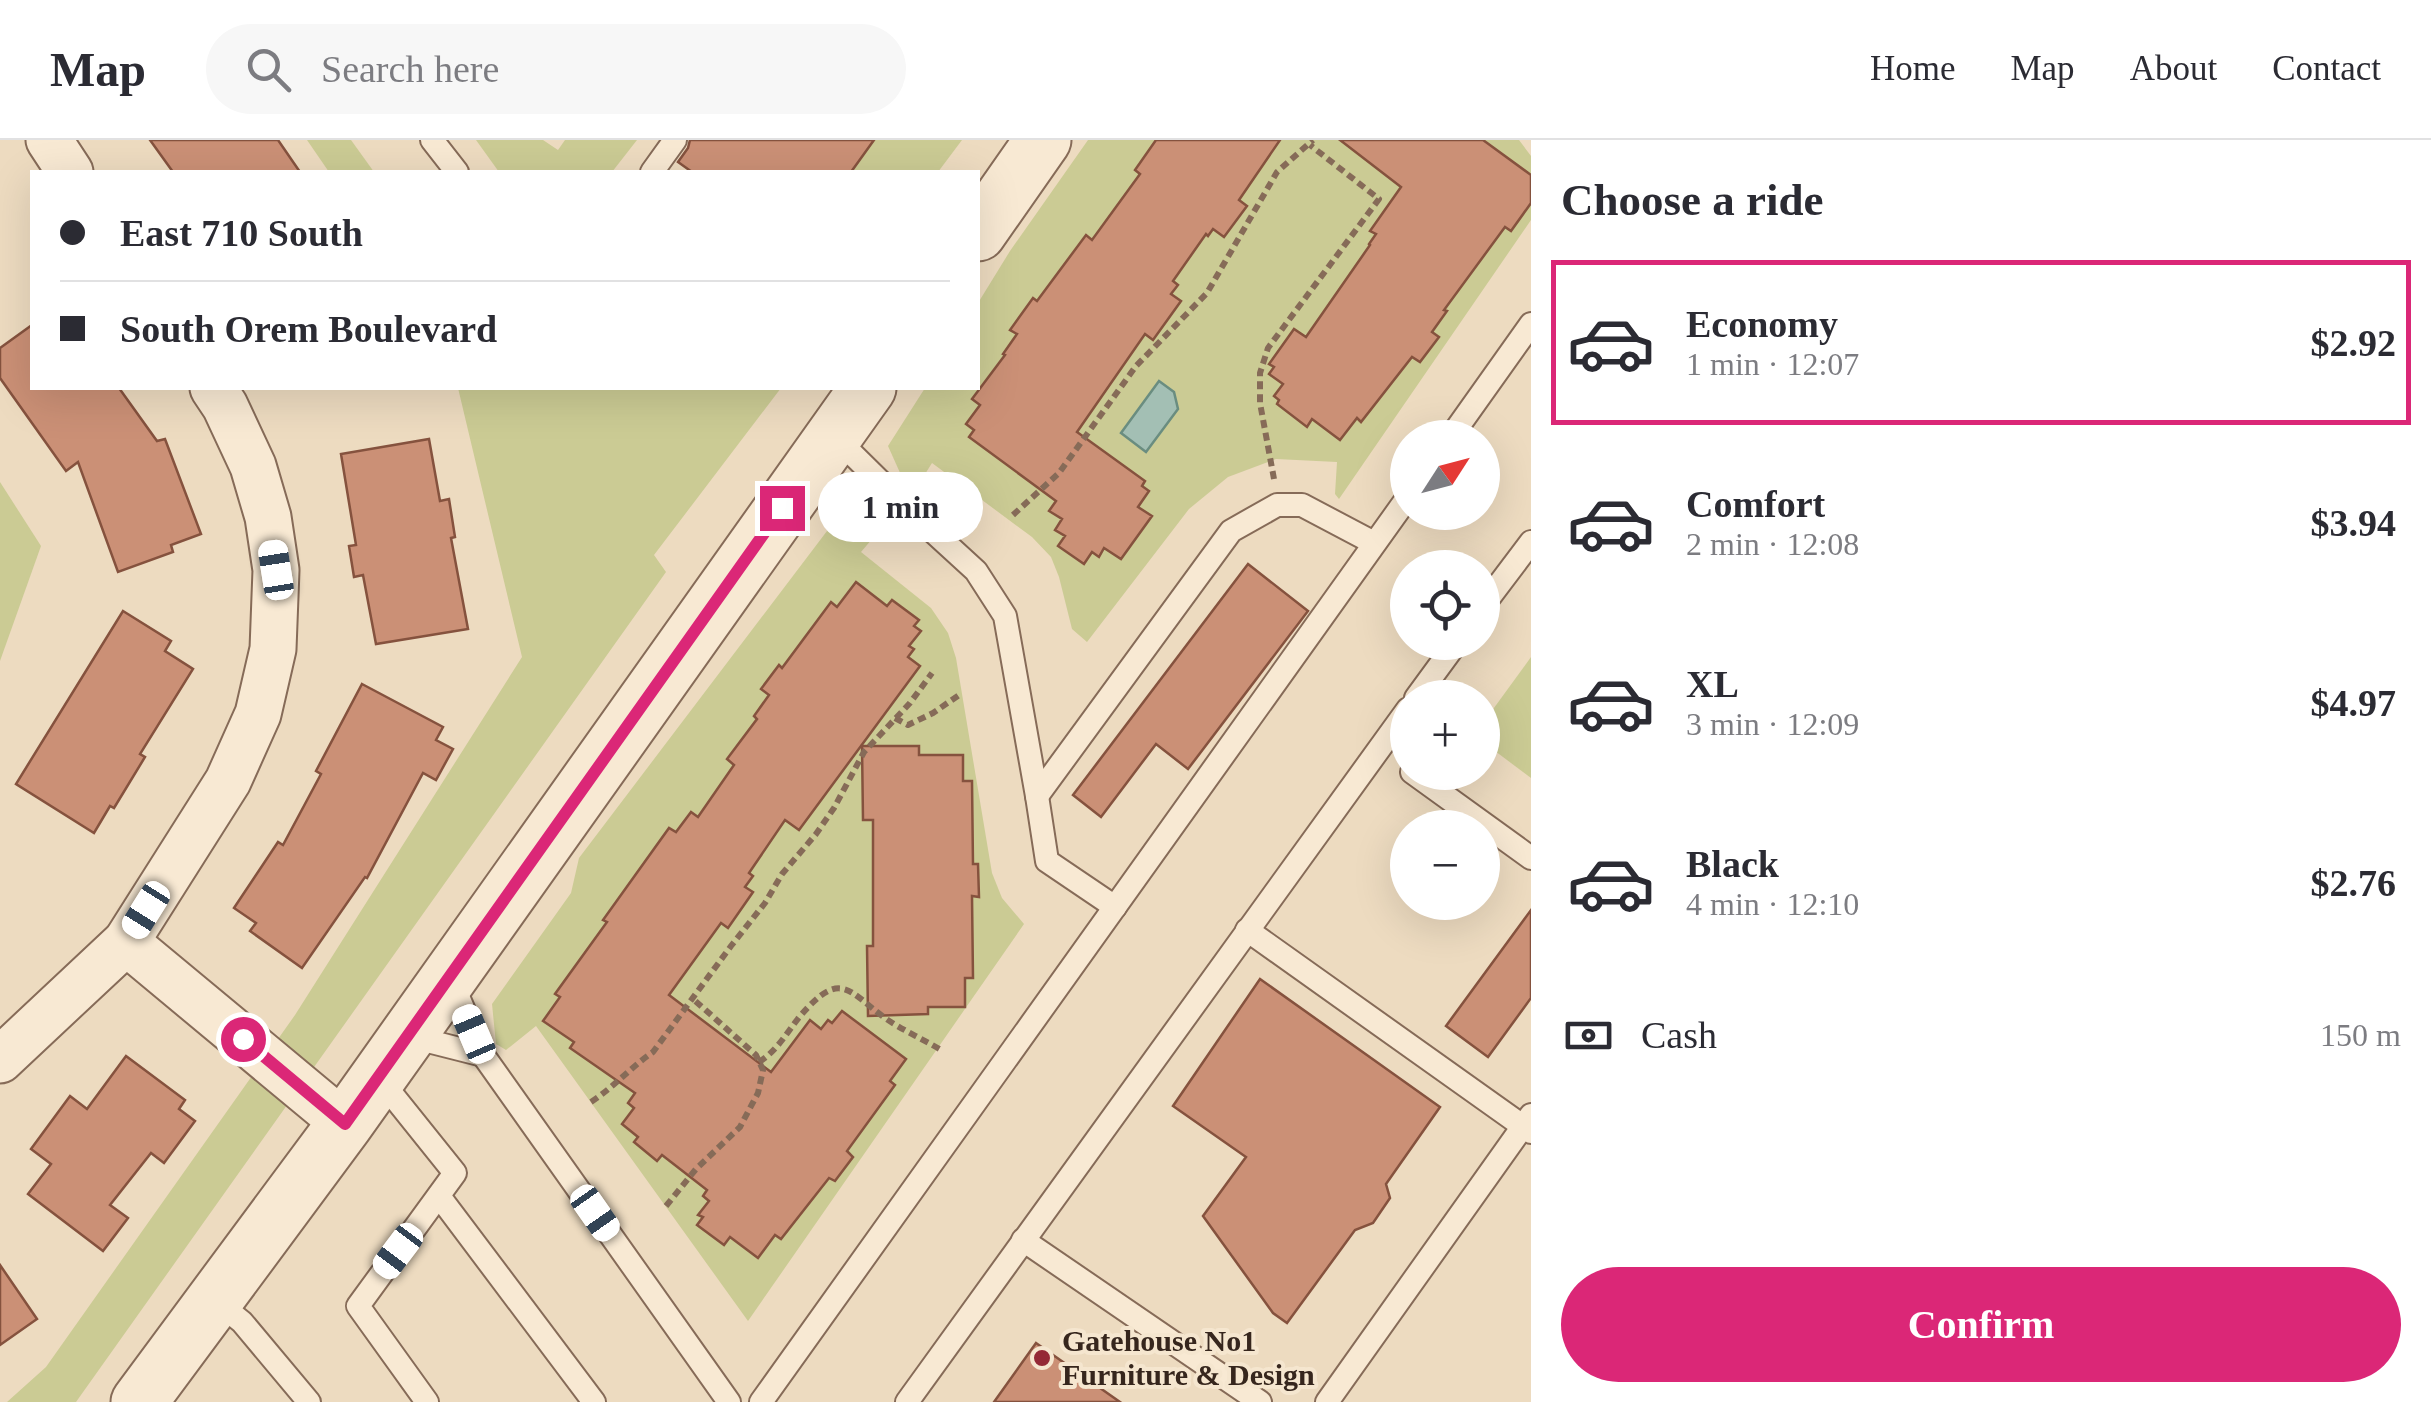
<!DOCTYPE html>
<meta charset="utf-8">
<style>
body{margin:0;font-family:"Times New Roman",serif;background:#f7f7f7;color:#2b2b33;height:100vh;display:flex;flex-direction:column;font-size:38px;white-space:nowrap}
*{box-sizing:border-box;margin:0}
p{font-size:32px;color:#7c7c81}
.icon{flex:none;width:55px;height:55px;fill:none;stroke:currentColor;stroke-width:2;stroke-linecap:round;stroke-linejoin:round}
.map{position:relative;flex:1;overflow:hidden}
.drawer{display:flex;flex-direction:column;background:#fff;width:900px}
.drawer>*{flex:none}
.banner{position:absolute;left:30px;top:30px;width:950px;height:220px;border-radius:0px;box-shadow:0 10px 40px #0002;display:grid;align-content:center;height:220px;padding:0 30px;background:#fff}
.needle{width:65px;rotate:54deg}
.tools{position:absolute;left:1390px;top:280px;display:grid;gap:20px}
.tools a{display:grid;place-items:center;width:110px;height:110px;border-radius:50%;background:#fff;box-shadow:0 10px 40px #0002;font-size:50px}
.end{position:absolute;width:45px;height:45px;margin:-22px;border:12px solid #db2777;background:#fff;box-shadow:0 0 0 5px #fff}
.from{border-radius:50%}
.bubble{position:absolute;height:70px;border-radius:35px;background:#fff;box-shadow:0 10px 40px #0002;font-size:32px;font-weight:700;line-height:70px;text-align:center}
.car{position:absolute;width:30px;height:60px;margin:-30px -15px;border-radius:12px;box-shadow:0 0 8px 2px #0007;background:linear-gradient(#fff 24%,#345 0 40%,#fff 0 76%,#345 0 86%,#fff 0)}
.banner b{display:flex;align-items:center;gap:35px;height:95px;font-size:38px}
.banner b+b{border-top:2px solid #e1e1e2}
.banner i{width:25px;height:25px;background:#2b2b33}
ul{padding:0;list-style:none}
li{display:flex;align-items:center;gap:30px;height:165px;margin:0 20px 15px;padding:0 10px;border:5px solid transparent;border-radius:0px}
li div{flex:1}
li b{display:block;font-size:38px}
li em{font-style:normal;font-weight:700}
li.selected{border-color:#db2777}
li>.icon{width:90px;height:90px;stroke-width:1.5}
h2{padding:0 30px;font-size:45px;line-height:120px}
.pay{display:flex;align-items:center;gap:25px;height:110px;padding:0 30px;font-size:38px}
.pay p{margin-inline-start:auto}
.cta{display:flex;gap:20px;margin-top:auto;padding:20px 30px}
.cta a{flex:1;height:115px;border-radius:60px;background:#db2777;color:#fff;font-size:40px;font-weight:700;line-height:115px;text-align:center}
header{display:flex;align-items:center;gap:60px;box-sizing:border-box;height:140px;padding:0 50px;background:#fff;border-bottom:2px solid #e1e1e2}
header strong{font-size:48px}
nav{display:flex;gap:55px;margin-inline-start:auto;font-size:35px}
.search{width:700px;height:90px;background:#f7f7f7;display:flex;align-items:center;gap:25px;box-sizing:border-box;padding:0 35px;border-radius:55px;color:#7c7c81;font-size:38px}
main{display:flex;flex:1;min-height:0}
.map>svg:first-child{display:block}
.green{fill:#cbcb94}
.water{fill:#a3bfb4;stroke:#6a8d80;stroke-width:2.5}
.building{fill:#cb9076;stroke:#85523e;stroke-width:2.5}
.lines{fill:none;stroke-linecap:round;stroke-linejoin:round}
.service-casing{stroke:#866b58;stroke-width:26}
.minor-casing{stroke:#866b58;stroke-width:49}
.tertiary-casing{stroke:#866b58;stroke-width:59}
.path{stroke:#866b58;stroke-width:6;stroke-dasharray:8 5;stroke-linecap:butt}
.service{stroke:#f8e9d3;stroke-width:22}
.minor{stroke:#f8e9d3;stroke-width:45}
.tertiary{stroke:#f8e9d3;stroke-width:55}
.route{stroke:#db2777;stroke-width:12}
.poi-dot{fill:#942936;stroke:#f5e6cf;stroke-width:4}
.labels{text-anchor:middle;stroke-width:8;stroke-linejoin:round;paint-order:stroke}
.poi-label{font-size:30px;font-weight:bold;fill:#36261d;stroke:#f5e6cf;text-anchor:start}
</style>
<header>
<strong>Map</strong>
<div class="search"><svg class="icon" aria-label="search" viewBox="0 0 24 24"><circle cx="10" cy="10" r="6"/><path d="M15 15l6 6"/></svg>Search here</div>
<nav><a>Home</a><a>Map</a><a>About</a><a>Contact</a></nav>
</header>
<main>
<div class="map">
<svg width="1531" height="1262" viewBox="0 0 1531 1262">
<rect width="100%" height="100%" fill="#eddbc0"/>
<!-- green -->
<g class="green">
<polygon points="307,0 351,0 374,32 329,32"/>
<polygon points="476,0 543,0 558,10 565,0 637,0 612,32 499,32"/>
<polygon points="874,0 962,0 938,32 851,32"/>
<polygon points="1088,0 1519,0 1531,16 1531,80 1339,359 1335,354 1337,322 1276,319 1228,337 1189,369 1087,502 1072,489 1059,437 1051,417 1032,397 932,323 915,350 901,335 888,306 925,248 978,248 978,163 1010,111"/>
<polygon points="458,248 781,248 654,415 666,432 76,1262 7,1262 46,1227 295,875 522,517"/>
<polygon points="0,342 41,406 0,521"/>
<polygon points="849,362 884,385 861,412 931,468 948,493 956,518 992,733 1002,758 1024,784 748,1181 536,886 506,910 496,904 492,864 571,753 579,718"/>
<polygon points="1531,517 1531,638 1483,602 1483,583"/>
</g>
<!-- water -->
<polygon class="water" points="1159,241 1174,252 1178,269 1146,312 1121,293"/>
<!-- building -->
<g class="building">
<polygon points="150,0 278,0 300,32 173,32"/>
<polygon points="690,0 874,0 851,32 692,32 678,22 688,8"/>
<polygon points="1156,0 1280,0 1239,60 1247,66 1224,97 1213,89 1208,96 1206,94 1173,141 1178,145 1171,154 1181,161 1153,200 1145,194 1077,292 1145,341 1142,346 1149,351 1138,367 1152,376 1121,419 1104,408 1099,417 1092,412 1084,424 1058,406 1065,396 1055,390 1062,379 1049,371 1056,361 969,297 974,290 966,284 980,265 972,259 1005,215 1003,214 1017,194 1010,190 1033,158 1037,161 1086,95 1092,100 1140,34 1135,30"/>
<polygon points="1340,0 1483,0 1531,35 1531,63 1511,91 1505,87 1444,170 1447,171 1432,192 1439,197 1420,222 1412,217 1361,282 1357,278 1340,300 1312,279 1307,287 1277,264 1279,260 1274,256 1283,244 1269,234 1274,227 1269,224 1294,189 1306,197 1370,105 1369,104 1376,94 1370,91 1401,47"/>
<polygon points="32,185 32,248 119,248 157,301 165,299 201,394 171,405 173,412 118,432 78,322 66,331 0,238 0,208"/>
<polygon points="429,299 440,361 449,359 455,397 451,398 468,489 376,504 363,435 354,437 349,406 356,405 341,314"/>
<polygon points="1248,424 1308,471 1188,629 1156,604 1101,677 1073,655"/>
<polygon points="856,442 887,466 892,460 919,480 914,486 921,491 909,506 914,509 908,517 920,526 799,690 785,680 749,733 753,736 745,747 753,752 728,788 721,783 669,855 771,932 810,880 821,889 828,880 832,883 842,871 906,919 890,941 895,945 847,1011 853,1017 835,1041 829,1038 781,1099 775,1095 758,1118 730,1097 724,1105 697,1085 703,1077 698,1075 709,1061 703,1056 707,1050 662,1015 657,1021 634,1002 638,997 622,984 634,968 628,963 635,953 570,908 574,902 543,881 560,857 555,854 607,782 603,780 669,688 676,692 691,672 698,677 734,625 727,619 757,579 754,576 769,555 761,549 779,525 782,528 831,462 837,467"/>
<polygon points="123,471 171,501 165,511 193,529 140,614 145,617 114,668 110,666 94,693 16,644"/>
<polygon points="362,544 443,587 436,600 453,609 436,640 423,633 367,738 365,737 302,828 250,791 256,783 234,768 278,702 283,705 321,634 316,631"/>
<polygon points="862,606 919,606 919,615 963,615 963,641 972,641 973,724 978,724 979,757 972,756 973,838 965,838 965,867 928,867 928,874 868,876 867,806 873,806 873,680 863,680"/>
<polygon points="1531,770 1531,858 1488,917 1446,886"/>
<polygon points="1260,839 1440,967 1386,1044 1390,1058 1373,1083 1355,1090 1287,1183 1273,1173 1203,1076 1246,1017 1173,966"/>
<polygon points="126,916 185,960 179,969 195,981 164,1023 151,1013 110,1065 128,1078 103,1111 28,1054 51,1024 31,1009 70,956 87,969"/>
<polygon points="0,1125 37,1179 0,1205"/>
<polygon points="1036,1203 1120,1262 994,1262"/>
</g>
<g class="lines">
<!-- service casing -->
<g class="service-casing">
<g id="service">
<polyline points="432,0 457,32"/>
<polyline points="652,32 675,0"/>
<polyline points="1450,298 1531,184"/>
<polyline points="804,337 905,366 834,296"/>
<polyline points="905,366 976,431 1005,476 1037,656 1047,721 1115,767"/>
<polyline points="1482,467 1531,402"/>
<polyline points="1416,558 1457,502"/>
<polyline points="1412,632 1531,718"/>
<polyline points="1037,656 1231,391 1277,365 1302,365 1374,403"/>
<polyline points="1247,790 1531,992"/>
<polyline points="408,896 483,915 450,838"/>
<polyline points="483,915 729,1262"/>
<polyline points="378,937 455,1033 358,1166 427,1262"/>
<polyline points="439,1056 594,1262"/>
<polyline points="1023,1100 1260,1262"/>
<polyline points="216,1161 242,1182 309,1262"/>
<polyline points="761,1262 1408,357"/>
<polyline points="907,1262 1408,569"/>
<polyline points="1327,1262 1531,975"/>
</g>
</g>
<!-- minor casing -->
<g class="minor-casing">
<g id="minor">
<polyline points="49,0 70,32"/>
<polyline points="126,802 345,984"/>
<polyline points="0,920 126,802 228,641 258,574 273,509 276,430 268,377 253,326 225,266 213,248"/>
</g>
</g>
<!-- tertiary casing -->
<g class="tertiary-casing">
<g id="tertiary">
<polyline points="978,93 1043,0"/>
<polyline points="139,1262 345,984 868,248"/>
</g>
</g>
<!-- path -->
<g class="path">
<polyline points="1274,339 1260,263 1260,233 1268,208 1379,59 1310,5"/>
<polyline points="1013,375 1059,333 1136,226 1207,153 1277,32 1313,0"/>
<polyline points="895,578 908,585 933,573 962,553"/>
<path d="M759,922c19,-12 28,-30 42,-47 40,-46 47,-24 84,3 17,12 38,21 56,32"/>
<path d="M591,962c23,-15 40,-35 62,-50l78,-106 34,-43 17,-29 34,-40 18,-26 30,-56 46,-49 22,-30"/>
<polyline points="666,1066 696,1029 740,987 758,953 763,930 756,915 692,858"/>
</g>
<!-- service -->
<use href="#service" class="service"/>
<!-- minor -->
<use href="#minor" class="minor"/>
<!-- tertiary -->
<use href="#tertiary" class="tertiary"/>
</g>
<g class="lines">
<!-- route -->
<polyline class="route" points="243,899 345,984 782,368"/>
</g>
<!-- markers -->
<circle class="poi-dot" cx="1042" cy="1218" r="10"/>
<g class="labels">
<!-- poi labels -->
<g class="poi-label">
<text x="1062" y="1211">Gatehouse No1<tspan x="1062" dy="34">Furniture &amp; Design</tspan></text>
</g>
</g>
</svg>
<div class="tools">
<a><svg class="needle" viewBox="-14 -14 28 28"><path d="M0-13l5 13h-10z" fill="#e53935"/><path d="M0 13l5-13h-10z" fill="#7c7c81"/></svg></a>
<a><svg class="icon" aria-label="locate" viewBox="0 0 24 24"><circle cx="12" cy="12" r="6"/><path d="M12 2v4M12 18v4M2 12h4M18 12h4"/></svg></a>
<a>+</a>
<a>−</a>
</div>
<i class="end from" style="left:243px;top:899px"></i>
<i class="end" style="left:782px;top:368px"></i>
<div class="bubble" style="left:818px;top:332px;width:165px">1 min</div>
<i class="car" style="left:276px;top:430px;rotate:351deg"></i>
<i class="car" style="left:146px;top:770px;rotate:212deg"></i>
<i class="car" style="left:474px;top:894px;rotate:337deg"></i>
<i class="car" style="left:595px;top:1073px;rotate:145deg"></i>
<i class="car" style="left:398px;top:1111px;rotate:217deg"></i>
<div class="banner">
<b><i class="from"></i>East 710 South</b>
<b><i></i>South Orem Boulevard</b>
</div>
</div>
<section class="drawer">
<h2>Choose a ride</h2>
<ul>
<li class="selected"><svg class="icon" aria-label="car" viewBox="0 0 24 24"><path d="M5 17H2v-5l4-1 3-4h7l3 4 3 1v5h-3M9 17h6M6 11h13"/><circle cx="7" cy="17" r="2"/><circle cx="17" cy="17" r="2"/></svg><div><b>Economy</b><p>1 min · 12:07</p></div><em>$2.92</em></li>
<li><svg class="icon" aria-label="car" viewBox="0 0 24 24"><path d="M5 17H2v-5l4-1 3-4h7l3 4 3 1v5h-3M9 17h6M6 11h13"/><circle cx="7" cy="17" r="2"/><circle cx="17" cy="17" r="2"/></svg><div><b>Comfort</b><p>2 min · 12:08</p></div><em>$3.94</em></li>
<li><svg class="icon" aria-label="car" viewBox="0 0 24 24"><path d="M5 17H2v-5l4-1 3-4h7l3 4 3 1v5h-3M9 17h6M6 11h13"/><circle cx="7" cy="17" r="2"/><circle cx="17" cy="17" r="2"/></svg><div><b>XL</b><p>3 min · 12:09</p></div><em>$4.97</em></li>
<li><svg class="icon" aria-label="car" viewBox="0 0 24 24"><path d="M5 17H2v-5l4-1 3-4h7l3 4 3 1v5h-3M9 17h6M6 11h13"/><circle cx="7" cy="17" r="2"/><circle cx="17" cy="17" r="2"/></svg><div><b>Black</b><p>4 min · 12:10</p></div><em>$2.76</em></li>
</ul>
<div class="pay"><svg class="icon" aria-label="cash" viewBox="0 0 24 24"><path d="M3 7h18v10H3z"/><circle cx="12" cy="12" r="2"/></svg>Cash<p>150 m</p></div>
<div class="cta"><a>Confirm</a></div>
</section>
</main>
